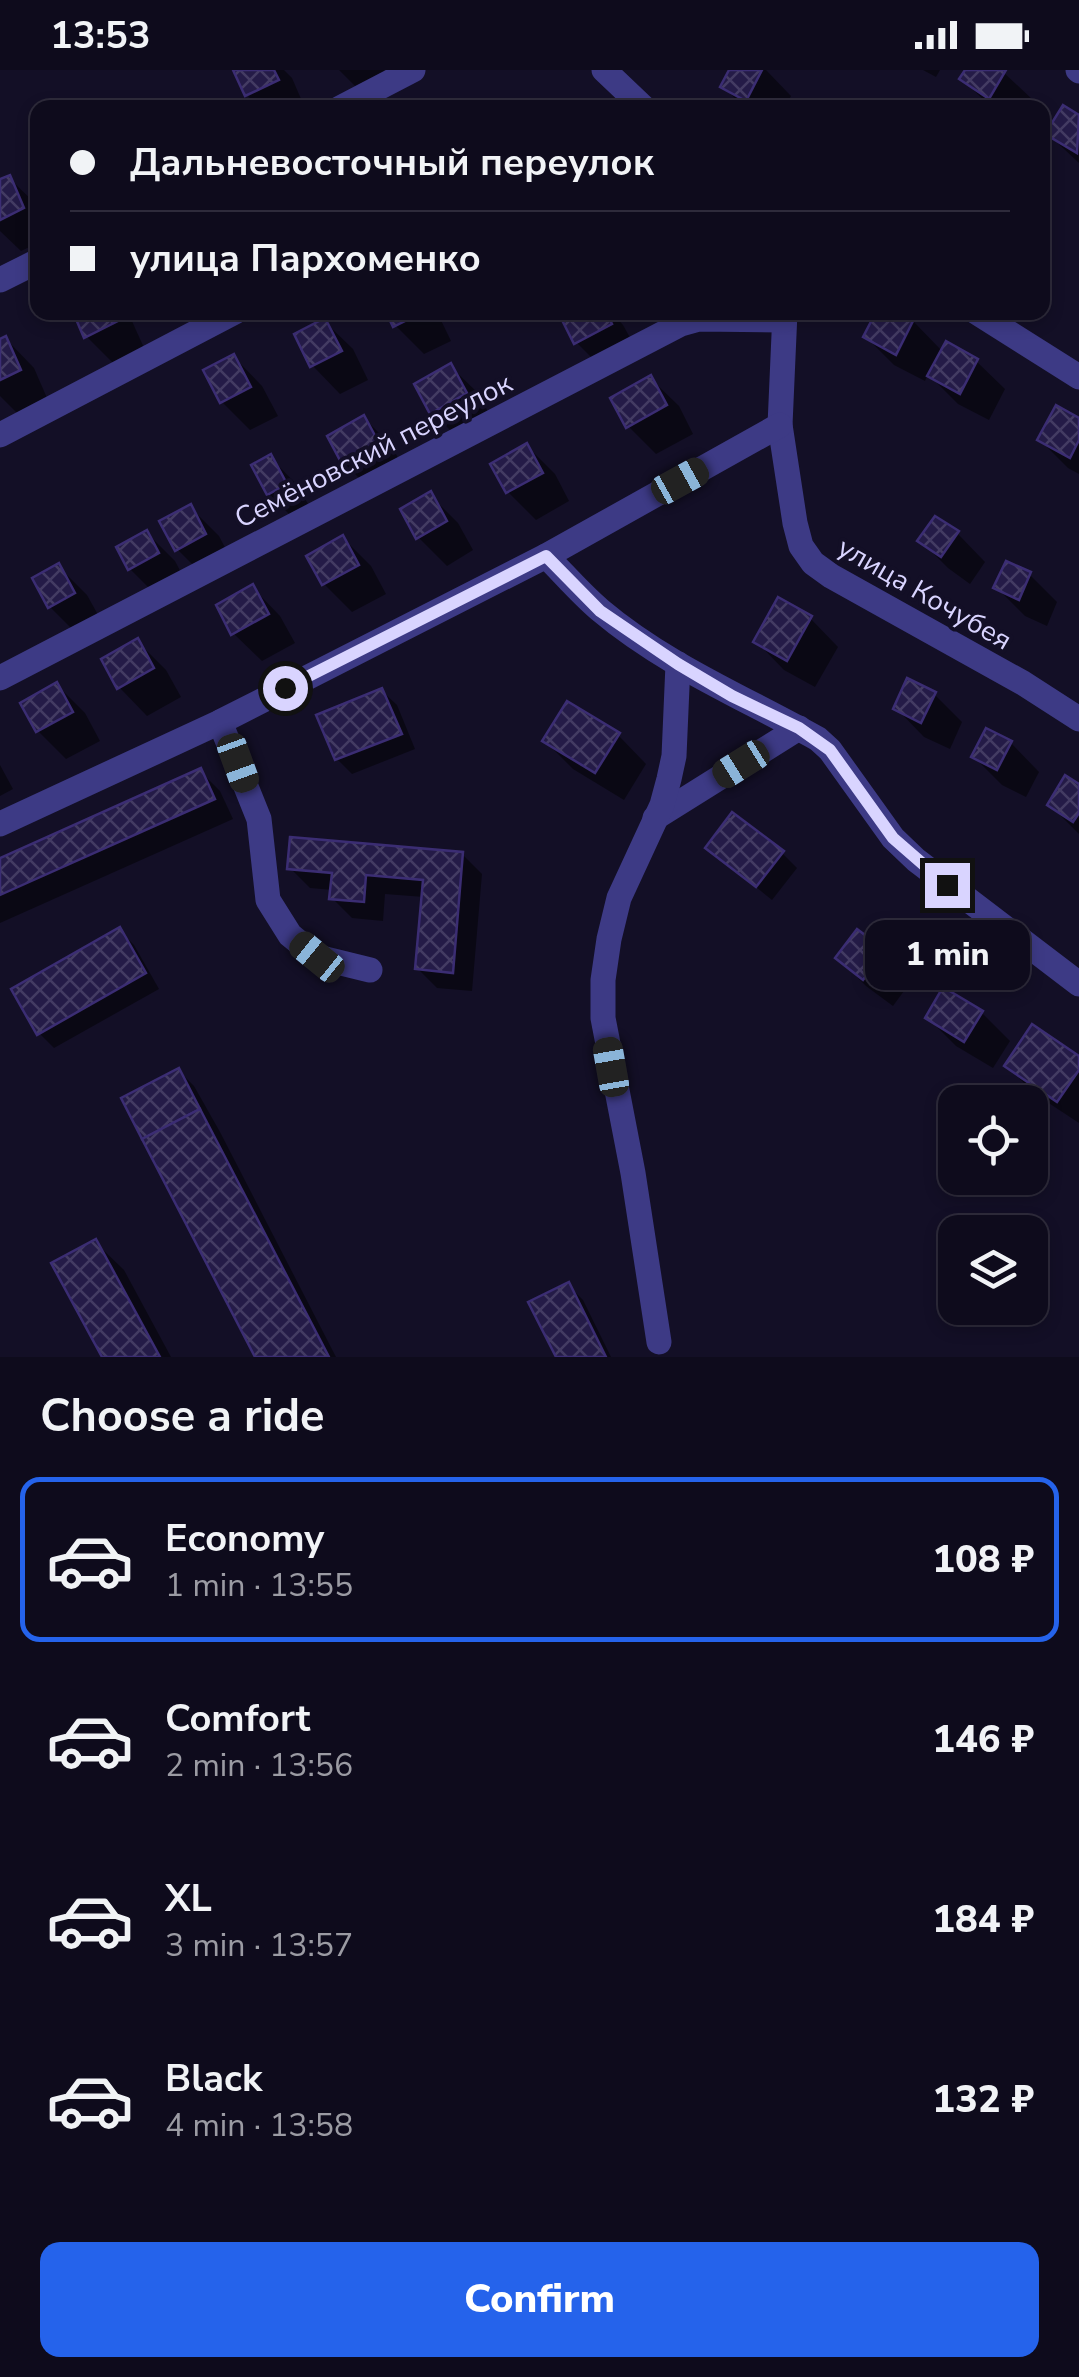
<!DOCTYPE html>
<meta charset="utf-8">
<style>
body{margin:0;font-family:"Nunito Sans",sans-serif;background:#1c1929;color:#f1f3f6;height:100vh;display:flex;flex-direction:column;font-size:38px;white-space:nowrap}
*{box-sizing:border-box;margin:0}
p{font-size:32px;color:#9b9ba3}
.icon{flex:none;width:55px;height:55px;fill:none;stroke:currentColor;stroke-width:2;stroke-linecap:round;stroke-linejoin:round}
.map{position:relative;height:1287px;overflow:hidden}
.panel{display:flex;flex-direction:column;background:#0e0b1c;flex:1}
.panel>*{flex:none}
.guide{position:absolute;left:30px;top:30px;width:1020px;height:220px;border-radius:20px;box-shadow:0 5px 15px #0003,0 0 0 2px #2e2b3b;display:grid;align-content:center;height:220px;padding:0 40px;background:#0e0b1c}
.controls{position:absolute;left:938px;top:1015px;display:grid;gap:20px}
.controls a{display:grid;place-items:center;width:110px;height:110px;border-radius:20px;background:#0e0b1c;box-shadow:0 5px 15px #0003,0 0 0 2px #2e2b3b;font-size:50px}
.end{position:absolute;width:45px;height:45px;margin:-22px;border:12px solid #d9d4ff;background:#111;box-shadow:0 0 0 5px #111}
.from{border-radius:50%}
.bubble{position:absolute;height:70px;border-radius:20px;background:#0e0b1c;box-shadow:0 5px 15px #0003,0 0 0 2px #2e2b3b;font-size:32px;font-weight:800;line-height:70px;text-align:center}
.car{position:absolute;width:30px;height:60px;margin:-30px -15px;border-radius:12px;box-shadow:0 0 8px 2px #0007;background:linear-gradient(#222 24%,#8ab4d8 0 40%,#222 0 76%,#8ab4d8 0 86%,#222 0)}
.guide b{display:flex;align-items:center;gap:35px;height:95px;font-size:38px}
.guide b+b{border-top:2px solid #2e2b3b}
.guide i{width:25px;height:25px;background:#f1f3f6}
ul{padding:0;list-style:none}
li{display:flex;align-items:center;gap:30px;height:165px;margin:0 20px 15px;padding:0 20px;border:5px solid transparent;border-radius:20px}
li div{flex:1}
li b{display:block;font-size:38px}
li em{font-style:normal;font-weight:800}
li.on{border-color:#2563eb}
li>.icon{width:90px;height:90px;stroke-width:1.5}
h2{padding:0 40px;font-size:45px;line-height:120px}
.action{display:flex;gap:20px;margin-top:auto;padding:20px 40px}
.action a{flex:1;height:115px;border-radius:20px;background:#2563eb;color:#fff;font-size:40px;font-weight:800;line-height:115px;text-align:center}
.status{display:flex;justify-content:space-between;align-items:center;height:70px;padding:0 50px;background:#0e0b1c;direction:ltr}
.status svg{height:28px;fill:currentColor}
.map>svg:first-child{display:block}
.shadow{fill:#0007}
.building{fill:url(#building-cross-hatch);stroke:#3b2d73;stroke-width:2.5}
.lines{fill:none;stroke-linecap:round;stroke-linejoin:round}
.minor{stroke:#3d3a85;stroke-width:25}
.route{stroke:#d9d4ff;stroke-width:12}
.labels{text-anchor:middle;stroke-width:8;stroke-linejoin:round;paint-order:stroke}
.street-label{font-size:28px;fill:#d9d4ff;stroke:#130f26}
</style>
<div class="status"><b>13:53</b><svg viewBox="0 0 49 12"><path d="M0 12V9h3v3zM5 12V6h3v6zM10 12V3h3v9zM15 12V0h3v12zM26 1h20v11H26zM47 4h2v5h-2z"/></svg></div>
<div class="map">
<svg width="1079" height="1287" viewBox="0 0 1079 1287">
<defs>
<pattern id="building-cross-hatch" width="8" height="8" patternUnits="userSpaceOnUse" patternTransform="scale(2.5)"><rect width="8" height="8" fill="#241b47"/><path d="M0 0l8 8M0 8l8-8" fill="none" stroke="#433b63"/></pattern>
</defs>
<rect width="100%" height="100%" fill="#130f26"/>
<!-- shadow -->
<g class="shadow">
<polygon points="236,0 284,0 292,8 305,38 259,38 247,25"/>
<polygon points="339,0 384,0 385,1 355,16"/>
<polygon points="732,0 766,0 791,26 785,38 744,38 723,16"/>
<polygon points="923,0 940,0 936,7"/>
<polygon points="968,0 1001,0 1033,30 1029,38 992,38 962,9"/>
<polygon points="1064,39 1079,48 1079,93 1048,64"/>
<polygon points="9,108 38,136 38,173 21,181 0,161 0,112"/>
<polygon points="1042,199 1049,205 1042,217"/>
<polygon points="75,242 124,242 131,249 145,280 114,294 86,266"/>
<polygon points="389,242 437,242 451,271 424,284 395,255"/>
<polygon points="567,242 611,242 623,255 638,282 605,301 576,272"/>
<polygon points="324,251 353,279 368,310 340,324 312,295"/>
<polygon points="913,251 943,282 976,291 1005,319 989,350 958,334 928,304 925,311 894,295 866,267"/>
<polygon points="6,269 34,298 47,328 17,343 0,326 0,272"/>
<polygon points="234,287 262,316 278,346 250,360 222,332"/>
<polygon points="450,296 479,324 493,352 460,370 432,342"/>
<polygon points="650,308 679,336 693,364 656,384 628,356"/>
<polygon points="364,348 392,376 406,404 373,422 345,394"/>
<polygon points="1079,350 1079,404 1068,398 1040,370"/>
<polygon points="527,376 555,404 569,431 536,450 508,422"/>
<polygon points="270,387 298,416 313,443 297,452 269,424"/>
<polygon points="430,425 458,453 473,480 447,496 418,467"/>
<polygon points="190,437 219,466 233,493 206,508 177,479"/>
<polygon points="147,463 175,491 186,512 158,527 130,499"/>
<polygon points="957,463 985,492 970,514 948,498 920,470"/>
<polygon points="343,468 371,496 386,524 352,542 324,514"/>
<polygon points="59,497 87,525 102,552 78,565 50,537"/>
<polygon points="1029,504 1057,532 1047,556 1025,546 997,518"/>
<polygon points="252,517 280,546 295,573 262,591 233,563"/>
<polygon points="810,548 838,577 815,617 784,600 756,571"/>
<polygon points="138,572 166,600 181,627 147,646 119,617"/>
<polygon points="57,615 85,643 100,671 66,689 38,661"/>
<polygon points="382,621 397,635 415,679 352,704 337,689"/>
<polygon points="934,624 962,652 950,679 924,667 896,638"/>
<polygon points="987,661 1011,673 1039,702 1026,727 1002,715 974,687"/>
<polygon points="618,665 646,694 624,730 573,699 545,671"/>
<polygon points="0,695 13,719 0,726"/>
<polygon points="200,701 220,721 233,749 0,853 0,791"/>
<polygon points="1079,717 1079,764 1050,735"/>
<polygon points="708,778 782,783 797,798 772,830"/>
<polygon points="462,784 482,804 472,921 437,918 417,898 424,827 385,824 383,851 352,848 332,828 333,820 310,818 290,798"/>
<polygon points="119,860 134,875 159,919 54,978 39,963"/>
<polygon points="858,863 912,910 893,936 866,916 838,888"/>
<polygon points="982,943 1010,971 993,998 956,976 928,948"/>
<polygon points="1079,989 1079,1053 1035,1024 1007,996"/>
<polygon points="179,1001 194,1016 220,1062 336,1287 258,1287"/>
<polygon points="95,1172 124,1200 171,1287 105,1287"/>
<polygon points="568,1215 583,1230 611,1287 559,1287"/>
</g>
<!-- building -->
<g class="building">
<polygon points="233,0 274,0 279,10 245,26"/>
<polygon points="729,0 762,0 746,31 720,17"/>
<polygon points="965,0 1006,0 989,29 959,9"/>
<polygon points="1063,35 1079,45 1077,83 1045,64"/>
<polygon points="10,105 24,138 0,150 0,109"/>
<polygon points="73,242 114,242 118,251 84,268"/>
<polygon points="386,242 423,242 393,257"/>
<polygon points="562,242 606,242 612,254 574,274 559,244"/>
<polygon points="876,242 901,242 914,249 896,285 863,267"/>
<polygon points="325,248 342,281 310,297 294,264"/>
<polygon points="6,266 21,300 0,310 0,269"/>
<polygon points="946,271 978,289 960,324 927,306"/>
<polygon points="234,284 251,317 220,333 203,300"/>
<polygon points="451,293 467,323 430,344 414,314"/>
<polygon points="651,305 667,335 626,358 610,328"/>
<polygon points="1056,335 1079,348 1079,370 1070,388 1037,370"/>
<polygon points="364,345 380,375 343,396 327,366"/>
<polygon points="527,373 543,403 506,423 490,394"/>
<polygon points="271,384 287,414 267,425 251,395"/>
<polygon points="431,421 447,451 416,469 400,439"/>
<polygon points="191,434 206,464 175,481 159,451"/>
<polygon points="935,446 959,461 941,487 917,471"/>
<polygon points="147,460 159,483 128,500 116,477"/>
<polygon points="343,465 359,495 322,515 306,486"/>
<polygon points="1006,491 1031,502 1019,530 993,518"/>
<polygon points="59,493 75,523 48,538 32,508"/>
<polygon points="253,514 269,544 231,565 216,535"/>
<polygon points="778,527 812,546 787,591 753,572"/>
<polygon points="138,568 154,598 117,619 101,589"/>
<polygon points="907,608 936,622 921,653 893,639"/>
<polygon points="57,612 73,642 36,662 20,633"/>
<polygon points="382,618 402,664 335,690 316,645"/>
<polygon points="567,631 620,663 595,703 542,671"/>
<polygon points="986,658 1012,671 997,700 971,687"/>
<polygon points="201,698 215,729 0,825 0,788"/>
<polygon points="1065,705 1079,714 1079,743 1073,752 1047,735"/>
<polygon points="732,742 784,781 756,817 705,778"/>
<polygon points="290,767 463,782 453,903 415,899 423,810 366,805 364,832 329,829 332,803 287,799"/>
<polygon points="120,857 146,903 37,965 11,919"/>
<polygon points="857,859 885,880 863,910 835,888"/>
<polygon points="943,917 983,941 964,972 925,948"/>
<polygon points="1032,954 1079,986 1079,1000 1057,1032 1004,996"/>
<polygon points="179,998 200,1039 142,1069 121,1028"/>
<polygon points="200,1039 329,1287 255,1287 142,1069"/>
<polygon points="96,1169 160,1287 102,1287 51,1193"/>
<polygon points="569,1212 606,1287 556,1287 528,1232"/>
</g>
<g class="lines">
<!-- minor -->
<g class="minor">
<polyline points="604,0 644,38"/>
<polyline points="1078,0 1079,1"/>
<polyline points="340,38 413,0"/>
<polyline points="0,210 38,191"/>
<polyline points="785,242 780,355 795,453 801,476 813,493 831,506 1023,613 1079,649"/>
<polyline points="976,242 1079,307"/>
<polyline points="0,365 235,242"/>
<path d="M546,486c18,18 35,38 54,54 65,55 145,88 218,129l12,11 63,88 23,22 163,124"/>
<polyline points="0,608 681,254 699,249 784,250"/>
<polyline points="220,652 259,749 268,830 290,865 317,887 370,900"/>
<polyline points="655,748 799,658"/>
<polyline points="0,754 220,652 546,486 780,355"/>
<polyline points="659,1272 633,1103 603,948 603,910 609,869 619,828 662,735 669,709 674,686 678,594"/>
</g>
</g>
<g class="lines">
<!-- route -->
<polyline class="route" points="285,618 546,486 600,541 678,594 732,626 799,658 830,680 893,768 947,815"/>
</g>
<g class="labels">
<!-- street labels -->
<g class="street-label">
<text transform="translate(373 380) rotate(-27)" y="10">Семёновский переулок</text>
<text transform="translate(925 523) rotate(30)" y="10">улица Кочубея</text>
</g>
</g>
</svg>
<div class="controls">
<a><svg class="icon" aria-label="locate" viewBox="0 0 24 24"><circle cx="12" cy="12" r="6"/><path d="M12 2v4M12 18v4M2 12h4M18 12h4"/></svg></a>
<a><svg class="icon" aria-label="layers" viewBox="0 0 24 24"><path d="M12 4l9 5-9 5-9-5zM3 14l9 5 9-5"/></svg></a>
</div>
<i class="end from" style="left:285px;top:618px"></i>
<i class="end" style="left:947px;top:815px"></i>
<div class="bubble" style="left:865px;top:850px;width:165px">1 min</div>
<i class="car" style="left:680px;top:411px;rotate:61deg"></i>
<i class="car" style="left:238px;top:693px;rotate:160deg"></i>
<i class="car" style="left:741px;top:694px;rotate:238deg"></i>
<i class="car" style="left:317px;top:887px;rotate:309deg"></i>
<i class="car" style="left:611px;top:997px;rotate:350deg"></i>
<div class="guide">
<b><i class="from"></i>Дальневосточный переулок</b>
<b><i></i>улица Пархоменко</b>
</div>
</div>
<section class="panel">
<h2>Choose a ride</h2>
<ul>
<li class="on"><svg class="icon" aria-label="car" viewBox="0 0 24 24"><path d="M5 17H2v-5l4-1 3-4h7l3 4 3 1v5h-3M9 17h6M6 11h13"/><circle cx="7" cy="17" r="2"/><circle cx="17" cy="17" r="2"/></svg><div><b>Economy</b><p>1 min · 13:55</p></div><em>108 ₽</em></li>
<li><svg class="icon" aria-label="car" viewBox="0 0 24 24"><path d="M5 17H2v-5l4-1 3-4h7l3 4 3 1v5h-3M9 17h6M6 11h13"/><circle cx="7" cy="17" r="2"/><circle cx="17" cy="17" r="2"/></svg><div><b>Comfort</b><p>2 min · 13:56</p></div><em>146 ₽</em></li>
<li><svg class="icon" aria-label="car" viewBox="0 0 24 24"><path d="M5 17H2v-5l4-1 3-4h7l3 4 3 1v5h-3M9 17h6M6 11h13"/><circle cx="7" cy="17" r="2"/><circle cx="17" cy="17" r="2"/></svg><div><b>XL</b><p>3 min · 13:57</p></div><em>184 ₽</em></li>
<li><svg class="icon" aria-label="car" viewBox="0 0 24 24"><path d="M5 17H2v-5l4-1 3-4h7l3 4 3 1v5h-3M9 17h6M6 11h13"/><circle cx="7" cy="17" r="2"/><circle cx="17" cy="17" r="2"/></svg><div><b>Black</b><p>4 min · 13:58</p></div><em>132 ₽</em></li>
</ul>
<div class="action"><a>Confirm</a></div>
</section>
